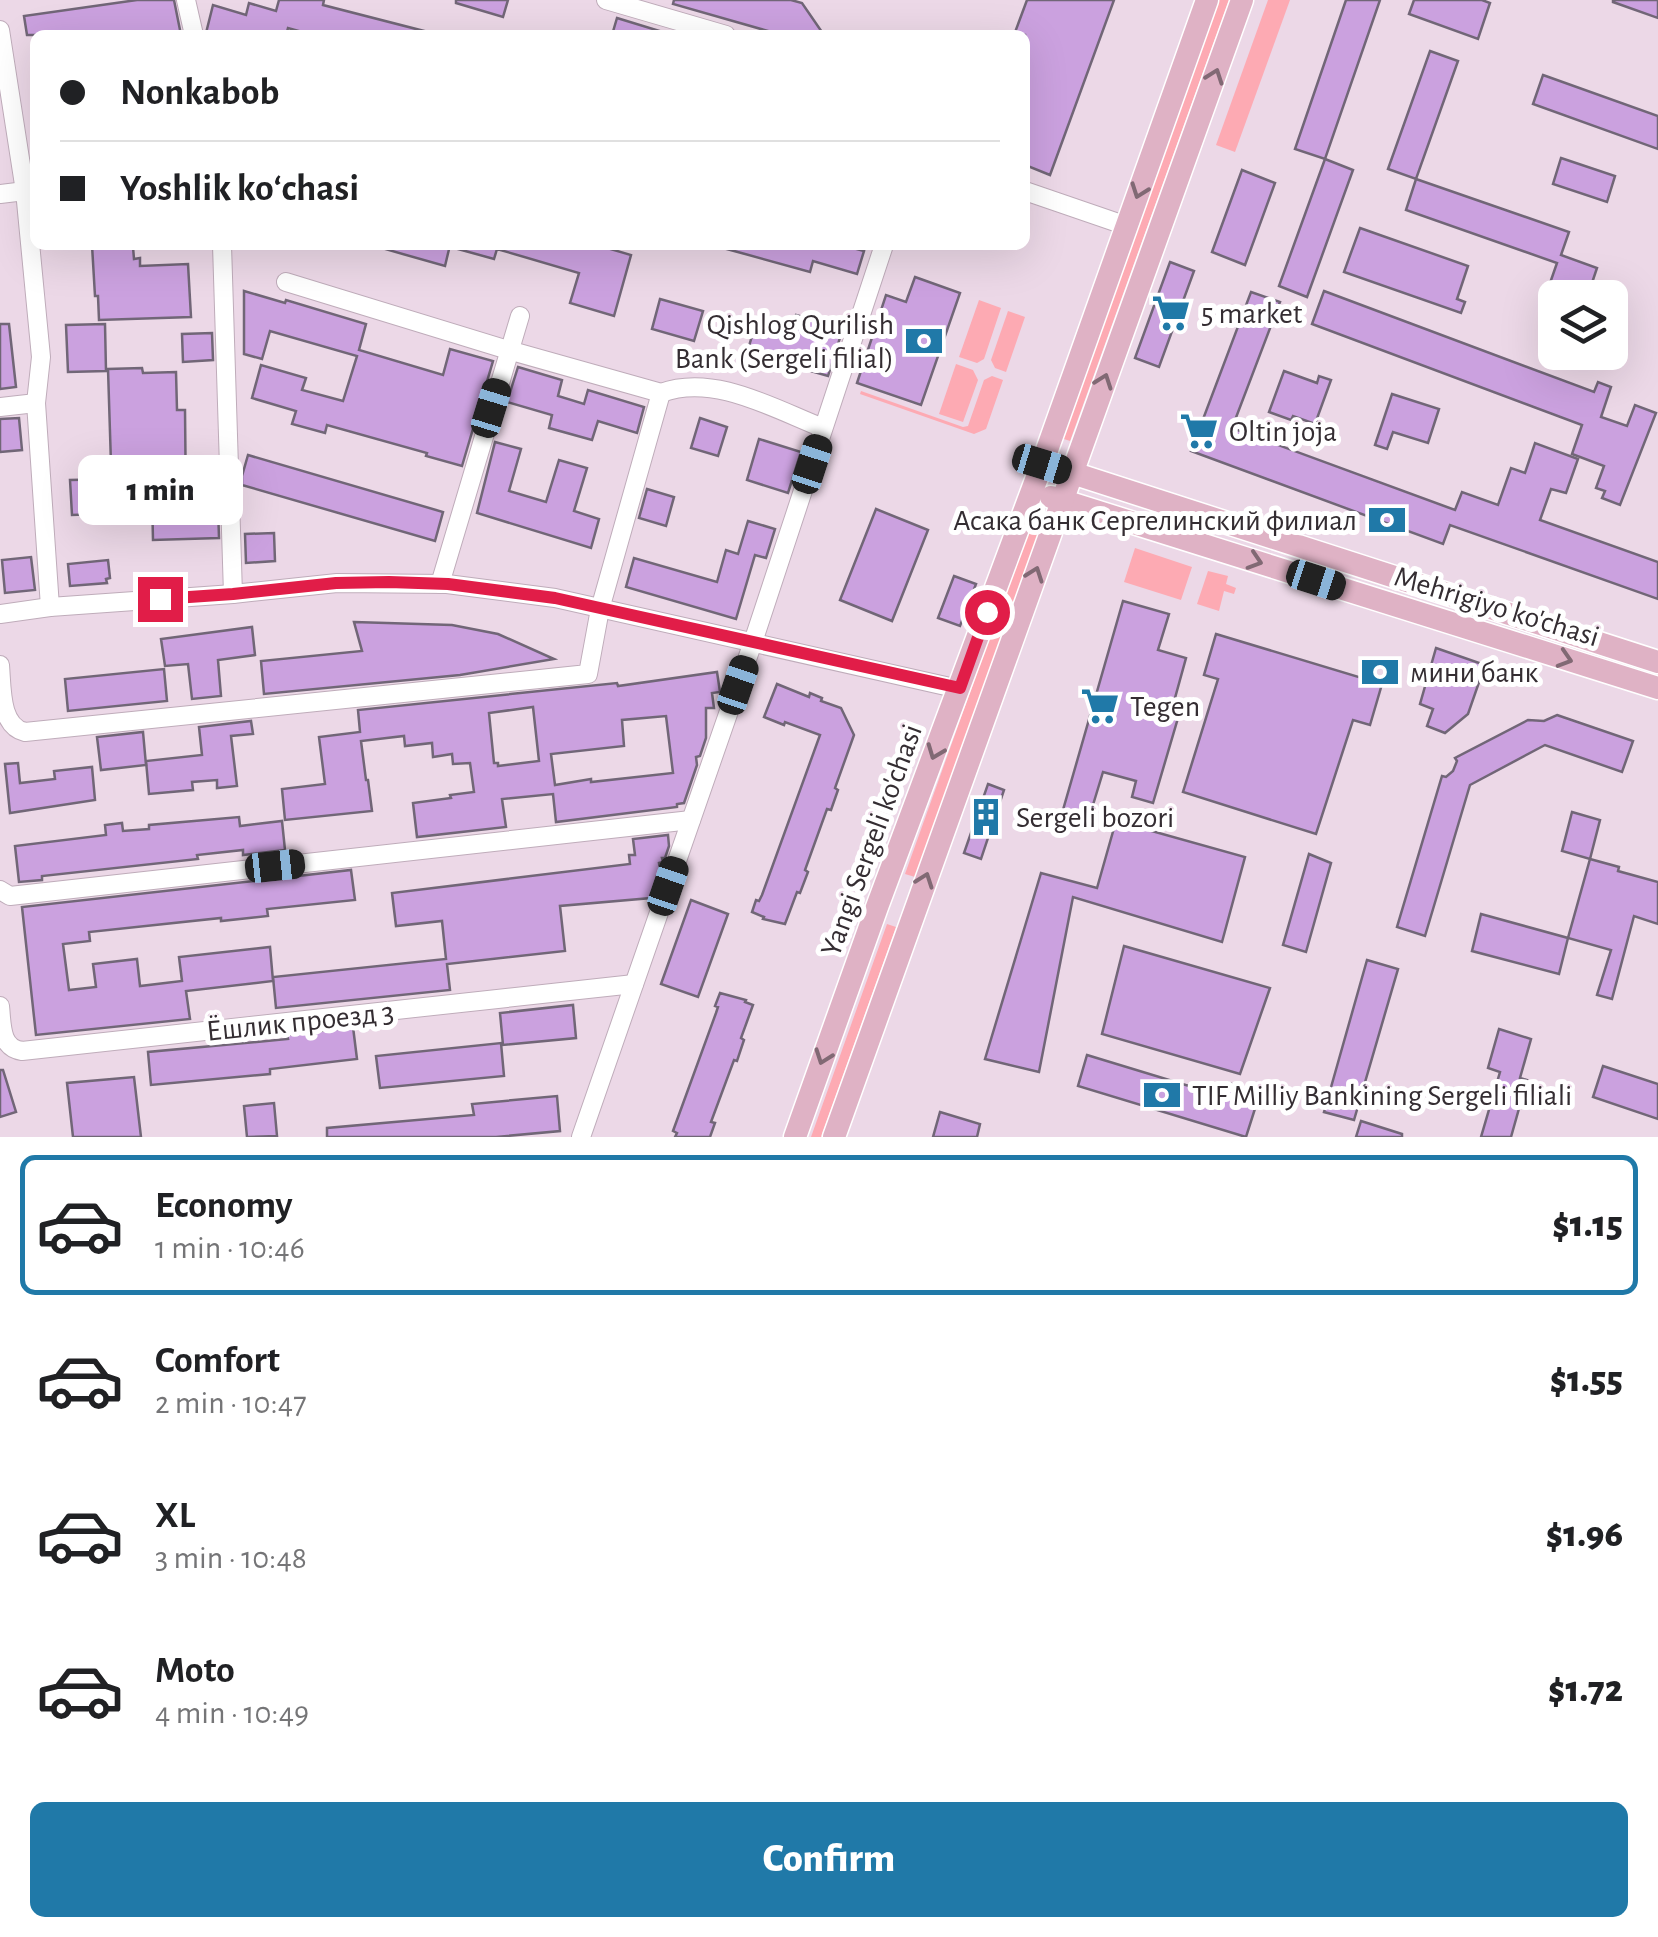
<!DOCTYPE html>
<meta charset="utf-8">
<style>
body{margin:0;font-family:"Alegreya Sans",sans-serif;background:#f2f2f2;color:#202124;height:100vh;display:flex;flex-direction:column;font-size:38px;white-space:nowrap}
*{box-sizing:border-box;margin:0}
p{font-size:32px;color:#757577}
.icon{flex:none;width:55px;height:55px;fill:none;stroke:currentColor;stroke-width:2;stroke-linecap:round;stroke-linejoin:round}
.map{position:relative;height:1137px;overflow:hidden}
.drawer{display:flex;flex-direction:column;background:#fff;flex:1}
.drawer>*{flex:none}
.banner{position:absolute;left:30px;top:30px;width:1000px;height:220px;border-radius:15px;box-shadow:0 10px 40px #0002;display:grid;align-content:center;height:220px;padding:0 30px;background:#fff}
.fabs{position:absolute;left:1538px;top:280px;display:grid;gap:20px}
.fabs a{display:grid;place-items:center;width:90px;height:90px;border-radius:15px;background:#fff;box-shadow:0 10px 40px #0002;font-size:50px}
.end{position:absolute;width:45px;height:45px;margin:-22px;border:12px solid #e11d48;background:#fff;box-shadow:0 0 0 5px #fff}
.from{border-radius:50%}
.bubble{position:absolute;height:70px;border-radius:15px;background:#fff;box-shadow:0 10px 40px #0002;font-size:32px;font-weight:800;line-height:70px;text-align:center}
.car{position:absolute;width:30px;height:60px;margin:-30px -15px;border-radius:12px;box-shadow:0 0 8px 2px #0007;background:linear-gradient(#222 24%,#8ab4d8 0 40%,#222 0 76%,#8ab4d8 0 86%,#222 0)}
.banner b{display:flex;align-items:center;gap:35px;height:95px;font-size:38px}
.banner b+b{border-top:2px solid #e0e0e0}
.banner i{width:25px;height:25px;background:#202124}
ul{padding:18px 0 0;list-style:none}
li{display:flex;align-items:center;gap:30px;height:140px;margin:0 20px 15px;padding:0 10px;border:5px solid transparent;border-radius:15px}
li div{flex:1}
li b{display:block;font-size:38px}
li em{font-style:normal;font-weight:800}
li.current{border-color:#2079a8}
li>.icon{width:90px;height:90px;stroke-width:1.5}
.action{display:flex;gap:20px;margin-top:auto;padding:20px 30px}
.action a{flex:1;height:115px;border-radius:15px;background:#2079a8;color:#fff;font-size:40px;font-weight:800;line-height:115px;text-align:center}
.map>svg:first-child{display:block}
.green{fill:#fdaab3}
.building{fill:#cba1df;stroke:#716677;stroke-width:2.5;fill-rule:evenodd}
.lines{fill:none;stroke-linecap:round;stroke-linejoin:round}
.minor-casing{stroke:#bfacba;stroke-width:20}
.major-casing{stroke:#fff;stroke-width:25}
.minor{stroke:#fff;stroke-width:18}
.major{stroke:#dfb2c5;stroke-width:22}
.oneway{stroke:#816974}
.route{stroke:#e11d48;stroke-width:12}
.labels{text-anchor:middle;stroke-width:10;stroke-linejoin:round;paint-order:stroke}
.poi-label{font-size:30px;fill:#342d32;stroke:#fff;text-anchor:start}
.street-label{font-size:30px;fill:#342d32;stroke:#fff}
</style>
<div class="map">
<svg width="1658" height="1137" viewBox="0 0 1658 1137">
<rect width="100%" height="100%" fill="#ecd8e7"/>
<!-- green -->
<g class="green">
<polygon points="1219,0 1229,0 1070,441 1061,438"/>
<polygon points="1268,0 1290,0 1235,152 1216,145"/>
<polygon points="979,300 1001,308 984,359 977,363 959,357"/>
<polygon points="1008,311 1025,317 1006,372 995,368 991,360"/>
<polygon points="956,364 973,370 978,380 963,422 939,414"/>
<polygon points="992,376 1003,380 986,429 974,434 860,394 861,391 963,427 968,426 984,380"/>
<polygon points="1029,528 1039,531 915,877 905,874"/>
<polygon points="1135,548 1192,567 1181,600 1124,582"/>
<polygon points="1208,571 1228,576 1226,584 1236,588 1234,594 1224,591 1219,611 1197,604"/>
<polygon points="887,924 896,927 821,1137 811,1137"/>
</g>
<!-- building -->
<g class="building">
<polygon points="137,0 174,0 181,35 146,35 145,32 124,35 27,35 24,16"/>
<polygon points="279,0 324,0 323,5 424,31 423,35 313,35 288,28 286,35 214,35 206,33 213,5 246,15 249,3 276,11"/>
<polygon points="456,0 508,0 503,17 456,3"/>
<polygon points="674,0 791,0 802,3 824,35 782,35 673,4"/>
<polygon points="1027,0 1114,0 1050,175 1025,165 1025,35 1014,35"/>
<polygon points="1346,0 1380,0 1325,159 1295,149"/>
<polygon points="1414,0 1482,0 1490,3 1478,39 1409,14"/>
<polygon points="1613,0 1658,0 1658,18 1613,2"/>
<polygon points="617,18 663,32 662,35 612,35"/>
<polygon points="1430,51 1458,61 1416,179 1388,169"/>
<polygon points="1543,75 1658,116 1658,149 1533,104"/>
<polygon points="1561,158 1615,176 1607,202 1553,184"/>
<polygon points="1325,159 1353,170 1307,297 1279,286"/>
<polygon points="1242,170 1275,183 1245,265 1212,252"/>
<polygon points="1416,179 1569,232 1561,255 1597,268 1587,298 1549,286 1557,263 1406,210"/>
<polygon points="1360,228 1468,266 1457,299 1465,302 1461,313 1344,272"/>
<polygon points="92,245 133,247 134,259 140,258 140,266 188,264 191,317 99,320 98,296 95,296"/>
<polygon points="386,245 450,245 445,266 385,249"/>
<polygon points="458,245 597,245 631,255 614,316 570,303 579,273 497,249 494,259 458,249"/>
<polygon points="728,245 842,245 864,251 857,274 813,261 810,272 727,249"/>
<polygon points="1170,262 1194,271 1159,367 1135,358"/>
<polygon points="915,277 960,293 921,405 857,383 886,295 906,302"/>
<polygon points="244,291 285,303 286,300 366,324 359,350 443,375 450,349 493,361 462,466 426,456 427,453 327,425 325,433 292,424 296,411 252,398 261,365 306,378 302,390 343,401 357,356 270,331 262,359 244,354"/>
<polygon points="1324,291 1594,392 1598,382 1611,387 1601,417 1627,426 1635,405 1656,413 1620,505 1602,498 1605,491 1596,488 1604,466 1572,454 1582,425 1312,324"/>
<polygon points="1251,292 1280,302 1232,428 1455,510 1462,492 1498,505 1511,468 1525,473 1535,443 1578,459 1566,493 1551,489 1540,520 1658,562 1658,599 1450,525 1443,544 1191,451"/>
<polygon points="660,299 703,311 694,341 652,329"/>
<polygon points="796,315 843,328 828,376 747,353 757,319 792,330"/>
<polygon points="0,324 9,324 16,387 0,389"/>
<polygon points="105,324 106,371 68,372 66,325"/>
<polygon points="212,333 213,360 183,362 182,334"/>
<polygon points="518,367 562,380 558,396 584,404 588,390 644,407 637,433 598,421 592,440 549,428 552,415 507,402"/>
<polygon points="142,368 143,373 176,372 177,410 185,410 186,507 218,506 219,538 153,540 152,496 156,496 155,462 111,464 108,369"/>
<polygon points="1284,371 1317,383 1319,376 1331,380 1315,424 1293,416 1291,420 1269,412"/>
<polygon points="1392,394 1439,409 1428,443 1393,432 1387,449 1375,445"/>
<polygon points="19,418 22,450 0,452 0,419"/>
<polygon points="700,418 727,427 718,456 691,448"/>
<polygon points="759,439 801,452 788,493 747,480"/>
<polygon points="495,442 521,449 509,491 546,502 559,460 587,468 574,511 599,519 591,548 477,513"/>
<polygon points="248,455 443,512 435,541 242,485 242,476"/>
<polygon points="116,479 116,501 121,500 122,513 72,515 70,480"/>
<polygon points="647,489 674,497 666,526 639,518"/>
<polygon points="876,509 928,530 892,621 840,600"/>
<polygon points="748,521 775,529 766,558 755,555 736,619 626,587 634,558 717,582 726,550 738,554"/>
<polygon points="274,533 275,561 246,563 245,534"/>
<polygon points="31,557 35,590 5,593 2,560"/>
<polygon points="108,560 110,578 106,579 107,583 70,586 68,564"/>
<polygon points="954,576 976,584 960,626 938,618"/>
<polygon points="1123,601 1169,614 1158,650 1186,658 1175,698 1183,701 1153,803 1132,797 1136,781 1103,772 1089,818 1063,810"/>
<polygon points="354,622 452,625 498,634 554,659 460,675 264,694 261,661 362,651"/>
<polygon points="252,627 255,655 218,660 221,696 192,699 188,664 165,666 161,639"/>
<polygon points="1216,634 1382,684 1370,725 1353,720 1316,834 1183,792 1218,679 1204,675"/>
<polygon points="1436,648 1485,665 1468,714 1445,733 1427,726 1433,709 1420,704"/>
<polygon points="164,669 167,701 68,711 65,679"/>
<path d="M717,672l3,20 -8,1 2,15h-8v30l-6,18 -4,1 1,8 -13,38 -7,1v3l-121,15 -3,-28 -51,5 4,28 -89,10 -4,-34 38,-5 -1,-3 24,-3 -4,-29 -17,1 -1,-10 -19,3 -1,-14 -27,3 -1,-10 -43,5 5,39h2l4,31 -87,9 -3,-31 43,-5 -6,-47 41,-5 -2,-22 259,-27 1,3zM533,707l6,54 -41,5v-3h-4l-5,-50zM666,716l7,57 -82,9v-3l-36,6 -4,-31 73,-8 -2,-26z"/>
<polygon points="777,684 809,697 810,693 822,698 821,701 841,708 854,735 835,788 838,790 831,810 827,809 805,870 808,872 800,893 797,892 785,924 763,919 764,917 752,912 756,900 759,901 762,895 820,735 785,722 784,725 764,717"/>
<polygon points="1557,715 1633,741 1622,772 1545,745 1470,785 1425,936 1397,927 1442,776 1446,777 1453,771 1457,761 1455,758 1528,720 1544,721"/>
<polygon points="251,721 253,734 231,736 237,786 217,788 217,780 192,782 193,790 149,794 146,761 202,755 199,727"/>
<polygon points="143,732 146,765 101,770 97,737"/>
<polygon points="18,763 20,783 55,779 54,771 92,767 95,800 10,813 5,764"/>
<polygon points="988,784 1004,790 981,859 964,853"/>
<polygon points="1572,812 1600,820 1590,859 1562,851"/>
<polygon points="239,817 240,826 282,821 285,850 243,855 243,850 197,855 198,859 42,876 42,880 19,882 15,846 106,835 105,825 122,823 123,831 149,829 149,825"/>
<polygon points="1116,821 1245,857 1222,942 1073,897 1039,1072 985,1059 1041,873 1097,888"/>
<polygon points="668,835 669,846 665,858 662,858 663,862 659,863 660,871 651,898 560,906 565,951 447,964 450,990 276,1008 273,977 446,959 442,921 396,926 392,893 630,864 629,855 635,855 633,839"/>
<polygon points="1309,854 1331,863 1306,952 1283,945"/>
<polygon points="1590,859 1619,867 1618,871 1658,882 1658,924 1634,916 1612,999 1597,995 1611,950 1568,938"/>
<polygon points="351,870 355,900 267,909 268,916 221,921 221,918 89,932 90,941 63,944 69,990 96,987 93,964 137,959 140,986 182,981 179,957 270,947 273,981 186,991 190,1019 36,1035 22,907"/>
<polygon points="691,900 728,914 698,997 661,984"/>
<polygon points="1481,914 1568,938 1559,974 1472,951"/>
<polygon points="1124,946 1270,988 1240,1074 1102,1034"/>
<polygon points="1367,960 1398,969 1354,1120 1324,1112"/>
<polygon points="720,993 746,1000 745,1002 753,1005 741,1038 744,1040 737,1061 734,1060 711,1122 715,1123 710,1137 675,1137 677,1133 673,1131 716,1013 718,1007 715,1006"/>
<polygon points="573,1005 576,1038 503,1045 500,1013"/>
<polygon points="353,1027 357,1059 270,1069 270,1074 151,1085 148,1052 288,1039 287,1035"/>
<polygon points="1499,1029 1531,1039 1520,1078 1527,1080 1511,1137 1481,1137 1500,1072 1488,1068"/>
<polygon points="501,1043 504,1076 380,1088 376,1056"/>
<polygon points="1087,1055 1225,1097 1229,1083 1260,1093 1246,1137 1078,1086"/>
<polygon points="1603,1066 1658,1084 1658,1119 1593,1097"/>
<polygon points="0,1070 3,1070 16,1112 0,1117"/>
<polygon points="134,1077 141,1137 73,1137 67,1083"/>
<polygon points="557,1096 560,1131 496,1137 327,1137 327,1128 474,1115 472,1104"/>
<polygon points="274,1103 277,1136 247,1137 244,1106"/>
<polygon points="940,1112 980,1124 977,1137 933,1137"/>
<polygon points="1361,1121 1402,1134 1402,1137 1356,1137"/>
</g>
<g class="lines">
<!-- minor casing -->
<g class="minor-casing">
<g id="minor">
<polyline points="186,0 194,35"/>
<polyline points="606,0 726,35"/>
<polyline points="0,30 25,191 41,357 36,403 50,607"/>
<polyline points="1025,191 1127,226"/>
<polyline points="0,194 25,191"/>
<polyline points="222,245 233,594"/>
<path d="M286,282l222,68 153,43c53,-20 113,16 162,35"/>
<polyline points="0,407 36,403"/>
<polyline points="440,584 520,316"/>
<polyline points="0,614 50,607 233,594 337,583 447,584 555,598 959,689"/>
<path d="M0,665c2,24 0,61 25,67l563,-58 12,-65 61,-216"/>
<polyline points="0,890 10,896 691,820"/>
<path d="M0,1006c2,18 0,42 22,45l612,-67"/>
<polyline points="581,1137 753,642 884,245"/>
</g>
</g>
<!-- major casing -->
<g class="major-casing">
<g id="major">
<polyline points="1060,469 1658,662"/>
<polyline points="1051,497 1658,688"/>
<polyline points="795,1137 877,907 1042,464 1207,0"/>
<polyline points="834,1137 1242,0"/>
</g>
</g>
<!-- minor -->
<use href="#minor" class="minor"/>
<!-- major -->
<use href="#major" class="major"/>
</g>
<!-- one-way arrows -->
<defs><path id="oneway-chevron" d="M-2-3.5L2.5 0L-2 3.5" fill="none" stroke-width="1.6" stroke-linecap="round" stroke-linejoin="round" transform="scale(2.5)"/></defs>
<g class="oneway">
<use href="#oneway-chevron" transform="translate(1215 76) rotate(-70)"/>
<use href="#oneway-chevron" transform="translate(1139 191) rotate(110)"/>
<use href="#oneway-chevron" transform="translate(1104 381) rotate(-70)"/>
<use href="#oneway-chevron" transform="translate(1255 561) rotate(18)"/>
<use href="#oneway-chevron" transform="translate(1035 574) rotate(-70)"/>
<use href="#oneway-chevron" transform="translate(1565 659) rotate(17)"/>
<use href="#oneway-chevron" transform="translate(935 752) rotate(111)"/>
<use href="#oneway-chevron" transform="translate(925 880) rotate(-70)"/>
<use href="#oneway-chevron" transform="translate(823 1057) rotate(110)"/>
</g>
<g class="lines">
<!-- route -->
<polyline class="route" points="160,599 233,594 336,583 389,582 448,584 555,598 960,688 987,612"/>
</g>
<!-- icons -->
<defs>
<g id="supermarket-bare" transform="scale(3)"><path d="M-6-5.5h2.5l.6 2H6L4.5 2H-2.5L-4.4-4H-6ZM-1.5 3.2a1.3 1.3 0 1 0 .1 0ZM3 3.2a1.3 1.3 0 1 0 .1 0Z" fill="#2079a8" stroke="#fff" stroke-width="2.5" paint-order="stroke"/></g>
<g id="bank-bare" transform="scale(3)"><path d="M-6-4H6V4H-6ZM0-2.3a2.3 2.3 0 1 0 0 4.6a2.3 2.3 0 1 0 0-4.6Z" fill="#2079a8" stroke="#fff" stroke-width="2.5" paint-order="stroke"/></g>
<g id="building-bare" transform="scale(3)"><path d="M-4-6H4V6H1V3H-1V6H-4ZM-2.5-4.3h1.7v1.8h-1.7ZM.8-4.3h1.7v1.8H.8ZM-2.5-1h1.7V.8h-1.7ZM.8-1h1.7V.8H.8Z" fill="#2079a8" stroke="#fff" stroke-width="2.5" paint-order="stroke"/></g>
</defs>
<g fill-rule="evenodd">
<use href="#supermarket-bare" x="1171" y="313"/>
<use href="#bank-bare" x="924" y="341"/>
<use href="#supermarket-bare" x="1199" y="431"/>
<use href="#bank-bare" x="1387" y="520"/>
<use href="#bank-bare" x="1380" y="672"/>
<use href="#supermarket-bare" x="1100" y="706"/>
<use href="#building-bare" x="986" y="817"/>
<use href="#bank-bare" x="1162" y="1095"/>
</g>
<g class="labels">
<!-- poi labels -->
<g class="poi-label">
<text x="1201" y="323">5 market</text>
<text x="894" y="334" text-anchor="end">Qishlog Qurilish<tspan x="894" dy="34">Bank (Sergeli filial)</tspan></text>
<text x="1229" y="441">Oltin joja</text>
<text x="1357" y="530" text-anchor="end">Асака банк Сергелинский филиал</text>
<text x="1410" y="682">мини банк</text>
<text x="1130" y="716">Tegen</text>
<text x="1016" y="827">Sergeli bozori</text>
<text x="1192" y="1105">TIF Milliy Bankining Sergeli filiali</text>
</g>
<!-- street labels -->
<g class="street-label">
<text transform="translate(1497 606) rotate(17)" y="10">Mehrigiyo ko'chasi</text>
<text transform="translate(871 840) rotate(-70)" y="10">Yangi Sergeli ko'chasi</text>
<text transform="translate(300 1021) rotate(-6)" y="10">Ёшлик проезд 3</text>
</g>
</g>
</svg>
<div class="fabs">
<a><svg class="icon" aria-label="layers" viewBox="0 0 24 24"><path d="M12 4l9 5-9 5-9-5zM3 14l9 5 9-5"/></svg></a>
</div>
<i class="end from" style="left:987px;top:612px"></i>
<i class="end" style="left:160px;top:599px"></i>
<div class="bubble" style="left:78px;top:455px;width:165px">1 min</div>
<i class="car" style="left:491px;top:408px;rotate:17deg"></i>
<i class="car" style="left:812px;top:464px;rotate:18deg"></i>
<i class="car" style="left:1042px;top:464px;rotate:107deg"></i>
<i class="car" style="left:1316px;top:580px;rotate:108deg"></i>
<i class="car" style="left:738px;top:685px;rotate:19deg"></i>
<i class="car" style="left:275px;top:866px;rotate:84deg"></i>
<i class="car" style="left:668px;top:886px;rotate:19deg"></i>
<div class="banner">
<b><i class="from"></i>Nonkabob</b>
<b><i></i>Yoshlik koʻchasi</b>
</div>
</div>
<section class="drawer">
<ul>
<li class="current"><svg class="icon" aria-label="car" viewBox="0 0 24 24"><path d="M5 17H2v-5l4-1 3-4h7l3 4 3 1v5h-3M9 17h6M6 11h13"/><circle cx="7" cy="17" r="2"/><circle cx="17" cy="17" r="2"/></svg><div><b>Economy</b><p>1 min · 10:46</p></div><em>$1.15</em></li>
<li><svg class="icon" aria-label="car" viewBox="0 0 24 24"><path d="M5 17H2v-5l4-1 3-4h7l3 4 3 1v5h-3M9 17h6M6 11h13"/><circle cx="7" cy="17" r="2"/><circle cx="17" cy="17" r="2"/></svg><div><b>Comfort</b><p>2 min · 10:47</p></div><em>$1.55</em></li>
<li><svg class="icon" aria-label="car" viewBox="0 0 24 24"><path d="M5 17H2v-5l4-1 3-4h7l3 4 3 1v5h-3M9 17h6M6 11h13"/><circle cx="7" cy="17" r="2"/><circle cx="17" cy="17" r="2"/></svg><div><b>XL</b><p>3 min · 10:48</p></div><em>$1.96</em></li>
<li><svg class="icon" aria-label="car" viewBox="0 0 24 24"><path d="M5 17H2v-5l4-1 3-4h7l3 4 3 1v5h-3M9 17h6M6 11h13"/><circle cx="7" cy="17" r="2"/><circle cx="17" cy="17" r="2"/></svg><div><b>Moto</b><p>4 min · 10:49</p></div><em>$1.72</em></li>
</ul>
<div class="action"><a>Confirm</a></div>
</section>
